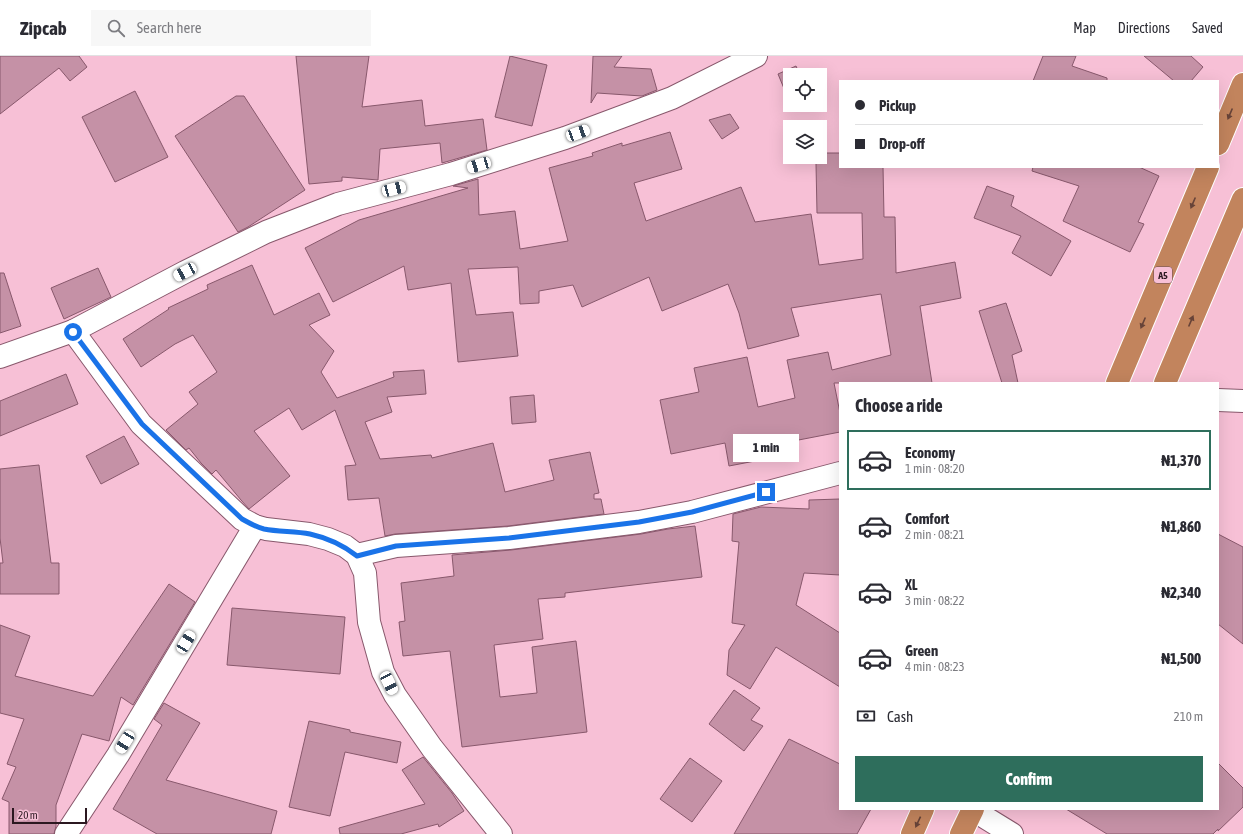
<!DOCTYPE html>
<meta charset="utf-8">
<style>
body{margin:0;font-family:"Asap Condensed",sans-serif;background:#f7f7f7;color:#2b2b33;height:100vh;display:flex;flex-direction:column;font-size:15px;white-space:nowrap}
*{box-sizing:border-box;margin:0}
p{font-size:13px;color:#7c7c81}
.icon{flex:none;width:22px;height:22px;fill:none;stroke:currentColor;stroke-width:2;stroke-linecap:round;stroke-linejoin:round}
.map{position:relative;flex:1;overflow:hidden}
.details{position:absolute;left:839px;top:326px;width:380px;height:428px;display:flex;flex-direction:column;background:#fff;border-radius:0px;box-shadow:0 4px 16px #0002}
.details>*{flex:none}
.guide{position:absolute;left:839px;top:24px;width:380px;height:88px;border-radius:0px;box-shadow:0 4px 16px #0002;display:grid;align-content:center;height:88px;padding:0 16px;background:#fff}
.buttons{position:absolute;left:783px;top:12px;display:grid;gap:8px}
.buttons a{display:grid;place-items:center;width:44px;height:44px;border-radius:0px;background:#fff;box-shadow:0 4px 16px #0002;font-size:20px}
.scale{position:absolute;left:12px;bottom:10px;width:75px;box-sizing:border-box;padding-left:4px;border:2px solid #2b1820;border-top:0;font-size:11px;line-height:14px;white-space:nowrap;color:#2b1820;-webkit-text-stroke:3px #f7c0d6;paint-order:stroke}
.end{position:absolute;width:18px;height:18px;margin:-9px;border:5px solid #1a73e8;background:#fff;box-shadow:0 0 0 2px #fff}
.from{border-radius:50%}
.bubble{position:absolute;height:28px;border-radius:0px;background:#fff;box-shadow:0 4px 16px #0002;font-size:13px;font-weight:800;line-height:28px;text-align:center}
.car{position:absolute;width:12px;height:24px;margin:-12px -6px;border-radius:5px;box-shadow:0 0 3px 1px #0007;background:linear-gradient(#fff 24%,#345 0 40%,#fff 0 76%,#345 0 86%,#fff 0)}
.guide b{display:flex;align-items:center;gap:14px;height:38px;font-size:15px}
.guide b+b{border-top:1px solid #e1e1e2}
.guide i{width:10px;height:10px;background:#2b2b33}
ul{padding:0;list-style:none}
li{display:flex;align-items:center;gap:12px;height:60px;margin:0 8px 6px;padding:0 8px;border:2px solid transparent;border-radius:0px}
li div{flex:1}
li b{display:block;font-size:15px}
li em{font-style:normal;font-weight:800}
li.selected{border-color:#2e6e5c}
li>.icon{width:36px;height:36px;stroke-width:1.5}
h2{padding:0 16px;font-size:18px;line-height:48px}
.pay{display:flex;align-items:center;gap:10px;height:44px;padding:0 16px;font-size:15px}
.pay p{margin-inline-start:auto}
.button{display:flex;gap:8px;margin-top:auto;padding:8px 16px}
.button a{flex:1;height:46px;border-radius:0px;background:#2e6e5c;color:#fff;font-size:16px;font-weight:800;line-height:46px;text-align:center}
header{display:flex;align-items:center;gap:24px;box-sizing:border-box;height:56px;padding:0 20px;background:#fff;border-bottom:1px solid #e1e1e2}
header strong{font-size:19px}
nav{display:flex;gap:22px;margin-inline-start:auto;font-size:14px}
.search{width:280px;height:36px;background:#f7f7f7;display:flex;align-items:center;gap:10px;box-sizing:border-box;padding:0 14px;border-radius:0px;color:#7c7c81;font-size:15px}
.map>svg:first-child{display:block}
.building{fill:#c591a6;stroke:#88586c}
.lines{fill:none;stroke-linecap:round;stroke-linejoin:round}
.minor-casing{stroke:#88586c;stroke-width:24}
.highway-casing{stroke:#fff;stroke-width:24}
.minor{stroke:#fff;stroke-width:22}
.highway{stroke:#c2845d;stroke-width:22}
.oneway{fill:#674338}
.route{stroke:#1a73e8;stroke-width:5}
.labels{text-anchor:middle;stroke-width:3;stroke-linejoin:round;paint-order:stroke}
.shield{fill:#f7c0d6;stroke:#684a57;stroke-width:1}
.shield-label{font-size:10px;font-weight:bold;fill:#2b1820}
</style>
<header>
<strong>Zipcab</strong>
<div class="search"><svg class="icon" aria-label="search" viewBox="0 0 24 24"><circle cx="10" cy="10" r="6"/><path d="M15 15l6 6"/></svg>Search here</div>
<nav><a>Map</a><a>Directions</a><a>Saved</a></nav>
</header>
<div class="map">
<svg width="1243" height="778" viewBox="0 0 1243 778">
<rect width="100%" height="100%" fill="#f7c0d6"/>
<!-- building -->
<g class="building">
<polygon points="0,0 79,0 87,11 70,25 59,12 0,58"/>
<polygon points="296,0 369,0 362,51 422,44 425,70 483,63 487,94 442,107 440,87 380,93 378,124 342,121 342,125 309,128"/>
<polygon points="510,0 547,9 532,70 495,61"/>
<polygon points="593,0 622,0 614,11 651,13 657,34 642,40 597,37 591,47"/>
<polygon points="1043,0 1076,0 1072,10 1107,22 1107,25 1033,25"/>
<polygon points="1144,0 1191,0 1203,11 1191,25 1174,25"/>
<polygon points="796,10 800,19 790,19 790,47 778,18"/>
<polygon points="135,35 168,101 115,126 82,61"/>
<polygon points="236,40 244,40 305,134 248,171 238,176 175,80"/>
<polygon points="730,58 739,72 722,83 709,64"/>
<polygon points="670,76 682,113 634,127 646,165 741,131 755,166 811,158 819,209 863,203 862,157 817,157 816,108 813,101 820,101 820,97 840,97 840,111 883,111 884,161 895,161 896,217 955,206 961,242 920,250 932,327 834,327 840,357 840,376 783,387 786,399 729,410 725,387 671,398 660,344 699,336 694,312 747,301 758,351 795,342 787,304 828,296 832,314 891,299 881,238 791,252 799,280 748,293 739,257 728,228 662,255 649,221 582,251 573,229 539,235 539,247 520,248 518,211 468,213 476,259 513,256 518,300 458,306 451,227 408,234 404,210 333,246 305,192 359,164 468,132 453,130 478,123 479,159 515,155 520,193 568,185 549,112 593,100 592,97 622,87 622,90"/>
<polygon points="1033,111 1139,111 1159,120 1138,166 1144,168 1130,196 1063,165 1079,130 1032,115"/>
<polygon points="987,130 1014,140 1011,150 1071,185 1051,220 1012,197 1021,180 974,162"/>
<polygon points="252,209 274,259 319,237 330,259 309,269 334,295 321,316 337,342 394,321 393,316 424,314 426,338 387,341 392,356 365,366 380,403 431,399 432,402 493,387 505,436 554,424 549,404 590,396 599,437 594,438 594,443 601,443 604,458 508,470 395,478 385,480 379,442 348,444 345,410 356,409 335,354 302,374 289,352 254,375 290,420 249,453 241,444 216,414 212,418 201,407 189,392 186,394 166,374 198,348 189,336 217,316 193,279 175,288 141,311 123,283 169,253 168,252 208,233 207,229"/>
<polygon points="98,212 111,241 64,263 51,232"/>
<polygon points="0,217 4,217 21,270 0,277"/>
<polygon points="1006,247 1022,295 1012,299 1018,327 1002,327 979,255"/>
<polygon points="66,318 78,348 0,380 0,345"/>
<polygon points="534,339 536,366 512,368 510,341"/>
<polygon points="124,380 139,408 101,428 86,400"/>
<polygon points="39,409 51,507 59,507 59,538 0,538 0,507 3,507 0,482 0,413"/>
<polygon points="840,443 840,519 804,517 796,549 840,577 840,631 776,591 750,633 727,619 729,594 745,569 732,567 739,486 732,485 733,458 761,451 809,453 809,444"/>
<polygon points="695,470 702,521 565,537 565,541 538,543 543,583 494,589 500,641 537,637 532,591 576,585 587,676 462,691 450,595 403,600 399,566 405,565 401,527 454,520 452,499 511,494 641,478 668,473"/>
<polygon points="1218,478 1243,491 1243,588 1218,568"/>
<polygon points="169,528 195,546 133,649 121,641 109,685 82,678 56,749 56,770 54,778 9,778 9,746 2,743 16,711 7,708 24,663 0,657 0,569 30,580 15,620 93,640"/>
<polygon points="232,552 345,561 340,618 227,609"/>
<polygon points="734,634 760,652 751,664 763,670 744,695 709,668"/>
<polygon points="164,647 200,667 166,724 277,755 271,778 157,778 113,753 162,669 154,663"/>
<polygon points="309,665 350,674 350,676 401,686 397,707 345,696 330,760 289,751"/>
<polygon points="789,683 840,708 840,753 871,753 857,778 734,778"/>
<polygon points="423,701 452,737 464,755 439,771 438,768 401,778 340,778 339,772 425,748 402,714"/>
<polygon points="690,702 722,725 692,766 660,743"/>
<polygon points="1218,707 1243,732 1243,751 1218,775 1218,773 1213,778 1107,778 1066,753 1218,753"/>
</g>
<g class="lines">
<!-- minor casing -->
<g class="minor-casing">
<g id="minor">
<polyline points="73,275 141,368 242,463 255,470 266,473 309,478 328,483 345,490 357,499 365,517 369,566 383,616 395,639 432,692 501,778"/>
<polyline points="0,301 73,275 185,216 266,176 338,148 451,118 565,82 672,42 756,0"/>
<polyline points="1218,344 1243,345"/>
<polyline points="357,499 396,490 509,482 639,466 692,456 840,417"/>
<polyline points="973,754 1012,778"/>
<polyline points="66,778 118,699 255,470"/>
</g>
</g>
<!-- highway casing -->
<g class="highway-casing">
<g id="highway">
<polyline points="1218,88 1243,28"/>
<polyline points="1117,327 1208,111"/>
<polyline points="1165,327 1243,143"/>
<polyline points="912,778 923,753"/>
<polyline points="961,778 973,753"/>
</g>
</g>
<!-- minor -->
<use href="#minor" class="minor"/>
<!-- highway -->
<use href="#highway" class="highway"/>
</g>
<!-- one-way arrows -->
<defs><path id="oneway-solid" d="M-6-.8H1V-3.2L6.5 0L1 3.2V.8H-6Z"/></defs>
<g class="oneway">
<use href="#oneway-solid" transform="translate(1230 58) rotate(113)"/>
<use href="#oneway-solid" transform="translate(1193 147) rotate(113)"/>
<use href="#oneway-solid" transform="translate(1191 265) rotate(-67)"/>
<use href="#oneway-solid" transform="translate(1143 267) rotate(113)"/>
<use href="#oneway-solid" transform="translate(918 766) rotate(115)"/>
</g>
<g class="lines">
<!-- route -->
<path class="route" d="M73,276l69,92 100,95c7,4 14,8 22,10 15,3 31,2 46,5 18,4 33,11 47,22l39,-10 113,-8 130,-16 53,-10 74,-20"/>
</g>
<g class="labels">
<!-- shield labels -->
<rect class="shield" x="1154" y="211" width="18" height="16" rx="3"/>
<g class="shield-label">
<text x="1163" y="223">A5</text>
</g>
</g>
</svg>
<div class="buttons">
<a><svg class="icon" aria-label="locate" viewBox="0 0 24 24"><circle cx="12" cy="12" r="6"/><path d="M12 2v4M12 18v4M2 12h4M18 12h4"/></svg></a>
<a><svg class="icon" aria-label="layers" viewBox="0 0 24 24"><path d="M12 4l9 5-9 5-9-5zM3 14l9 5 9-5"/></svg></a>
</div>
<div class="scale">20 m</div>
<i class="end from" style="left:73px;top:276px"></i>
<i class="end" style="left:766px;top:436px"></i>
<div class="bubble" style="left:733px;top:378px;width:66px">1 min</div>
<i class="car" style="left:578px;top:77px;rotate:70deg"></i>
<i class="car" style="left:479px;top:109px;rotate:253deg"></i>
<i class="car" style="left:394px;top:133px;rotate:75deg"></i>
<i class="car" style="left:185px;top:216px;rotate:242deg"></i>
<i class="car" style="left:186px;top:586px;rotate:31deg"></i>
<i class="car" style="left:389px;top:627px;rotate:154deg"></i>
<i class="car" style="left:125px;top:686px;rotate:212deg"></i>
<div class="guide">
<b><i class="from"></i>Pickup</b>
<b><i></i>Drop-off</b>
</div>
<section class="details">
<h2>Choose a ride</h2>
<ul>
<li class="selected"><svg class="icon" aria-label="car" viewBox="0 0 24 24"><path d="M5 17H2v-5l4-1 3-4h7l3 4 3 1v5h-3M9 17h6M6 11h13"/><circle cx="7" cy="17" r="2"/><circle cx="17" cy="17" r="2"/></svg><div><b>Economy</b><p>1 min · 08:20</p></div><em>₦1,370</em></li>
<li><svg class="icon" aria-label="car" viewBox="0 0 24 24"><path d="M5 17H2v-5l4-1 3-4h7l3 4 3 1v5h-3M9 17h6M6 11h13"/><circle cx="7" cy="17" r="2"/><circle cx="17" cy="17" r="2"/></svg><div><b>Comfort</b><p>2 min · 08:21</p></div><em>₦1,860</em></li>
<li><svg class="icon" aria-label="car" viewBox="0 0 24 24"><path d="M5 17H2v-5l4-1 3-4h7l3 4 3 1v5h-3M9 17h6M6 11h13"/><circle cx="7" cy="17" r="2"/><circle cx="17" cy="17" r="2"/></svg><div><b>XL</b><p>3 min · 08:22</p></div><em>₦2,340</em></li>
<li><svg class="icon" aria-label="car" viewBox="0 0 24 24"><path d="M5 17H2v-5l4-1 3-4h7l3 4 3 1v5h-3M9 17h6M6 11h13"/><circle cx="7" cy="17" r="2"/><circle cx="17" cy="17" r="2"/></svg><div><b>Green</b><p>4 min · 08:23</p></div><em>₦1,500</em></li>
</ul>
<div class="pay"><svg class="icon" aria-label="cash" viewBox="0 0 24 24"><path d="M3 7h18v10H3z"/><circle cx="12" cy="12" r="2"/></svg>Cash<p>210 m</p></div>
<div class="button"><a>Confirm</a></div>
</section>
</div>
